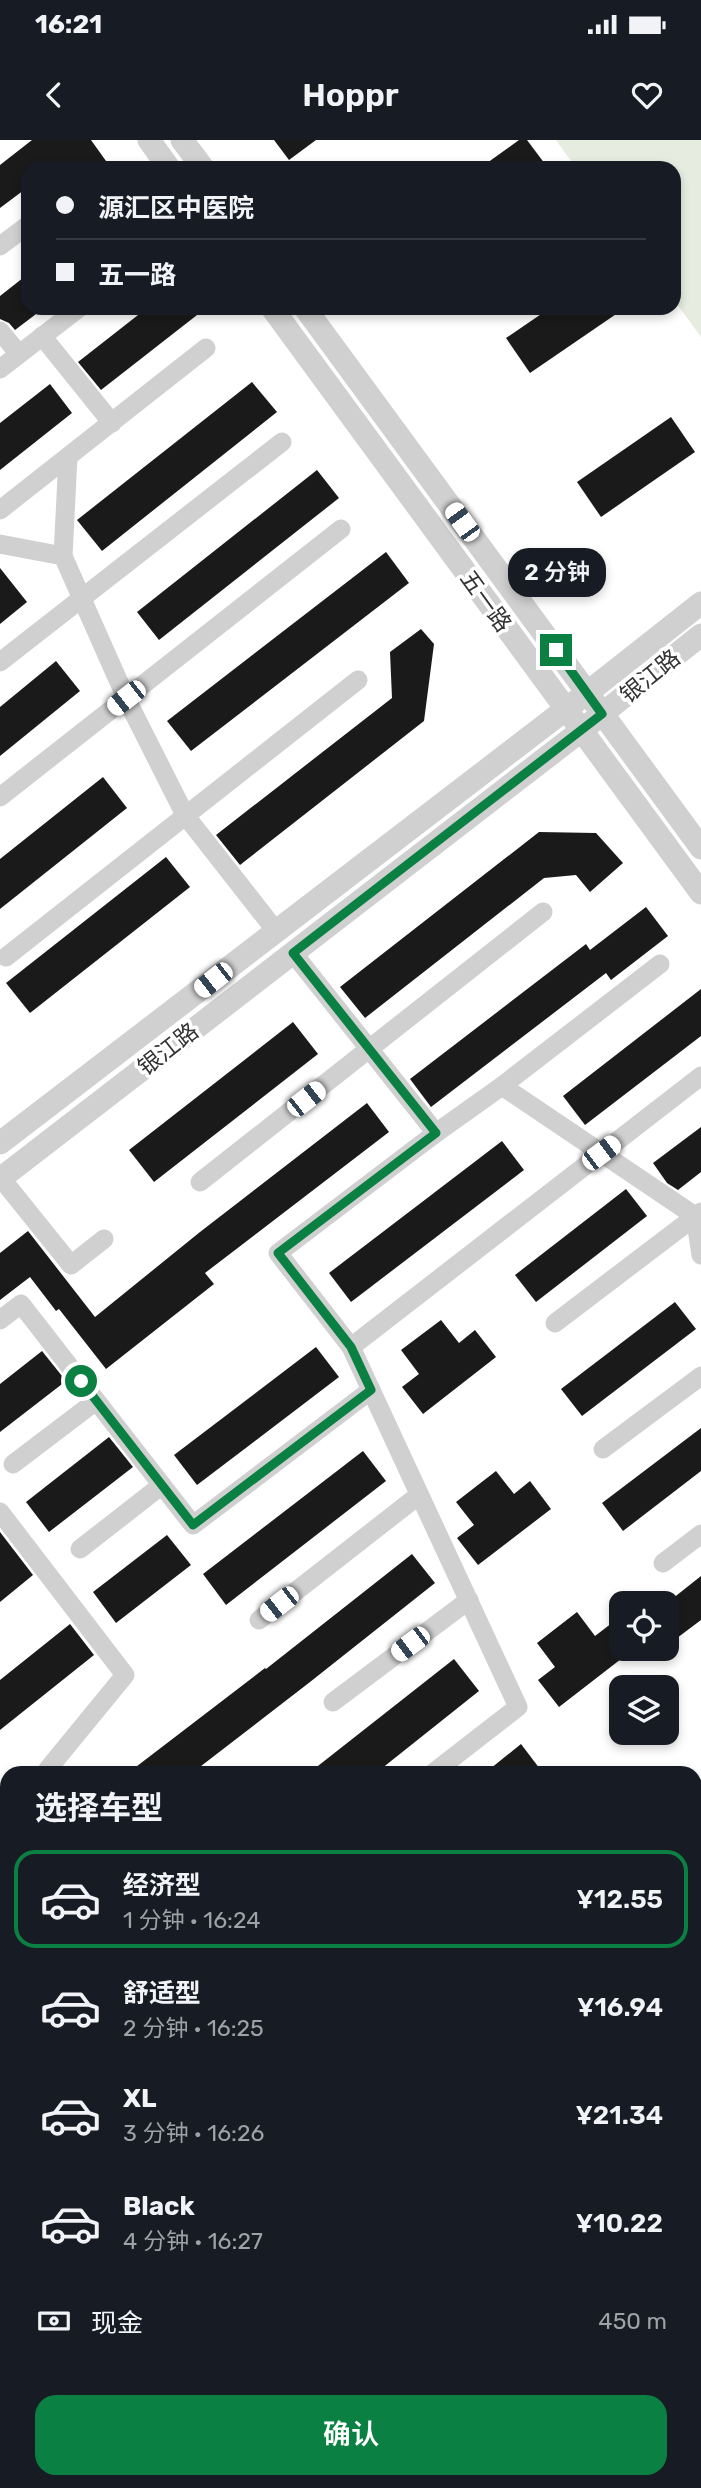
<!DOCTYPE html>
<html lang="zh">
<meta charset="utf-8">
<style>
body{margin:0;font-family:Rubik,"Noto Sans SC",sans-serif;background:#242831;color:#f1f3f6;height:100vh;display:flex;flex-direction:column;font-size:26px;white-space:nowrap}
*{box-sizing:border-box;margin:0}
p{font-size:23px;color:#9ea1a6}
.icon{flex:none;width:38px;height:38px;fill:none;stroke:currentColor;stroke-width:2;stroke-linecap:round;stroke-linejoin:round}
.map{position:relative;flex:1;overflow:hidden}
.sheet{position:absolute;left:0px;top:1626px;width:702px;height:723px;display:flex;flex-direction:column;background:#171b24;border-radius:21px 21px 0 0;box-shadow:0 4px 10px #0003}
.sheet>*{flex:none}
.top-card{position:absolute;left:21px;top:21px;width:660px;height:154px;border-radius:21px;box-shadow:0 4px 10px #0003;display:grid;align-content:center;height:154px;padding:0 35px;background:#171b24}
.fabs{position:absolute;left:609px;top:1451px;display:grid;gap:14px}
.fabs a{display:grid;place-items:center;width:70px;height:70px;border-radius:14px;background:#171b24;box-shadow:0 4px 10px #0003;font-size:35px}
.end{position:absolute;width:32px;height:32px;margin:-16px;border:9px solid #0b8043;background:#fff;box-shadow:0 0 0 4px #fff}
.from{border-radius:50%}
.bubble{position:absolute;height:49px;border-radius:21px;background:#171b24;box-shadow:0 4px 10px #0003;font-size:23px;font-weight:600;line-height:49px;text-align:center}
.car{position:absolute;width:21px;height:42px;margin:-21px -10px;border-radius:9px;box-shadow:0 0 5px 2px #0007;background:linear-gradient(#fff 24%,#345 0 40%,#fff 0 76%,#345 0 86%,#fff 0)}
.top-card b{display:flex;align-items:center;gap:24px;height:66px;font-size:26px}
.top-card b+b{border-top:2px solid #363941}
.top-card i{width:18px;height:18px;background:#f1f3f6}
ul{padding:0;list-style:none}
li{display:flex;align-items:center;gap:21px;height:98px;margin:0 14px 10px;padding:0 21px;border:4px solid transparent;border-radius:21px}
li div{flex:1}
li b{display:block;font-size:26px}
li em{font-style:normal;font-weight:600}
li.selected{border-color:#0b8043}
li>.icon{width:63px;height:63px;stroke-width:1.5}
h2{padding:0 35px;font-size:32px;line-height:84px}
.pay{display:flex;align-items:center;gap:18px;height:77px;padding:0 35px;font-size:26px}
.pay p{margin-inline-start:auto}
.cta{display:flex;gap:14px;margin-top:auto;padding:14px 35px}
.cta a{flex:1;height:80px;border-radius:21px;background:#0b8043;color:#fff;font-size:28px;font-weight:600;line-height:80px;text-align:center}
.status{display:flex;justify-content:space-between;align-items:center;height:49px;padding:0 35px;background:#171b24;direction:ltr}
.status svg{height:19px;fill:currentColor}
header{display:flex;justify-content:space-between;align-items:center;height:91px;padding:0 35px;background:#171b24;font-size:32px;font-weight:600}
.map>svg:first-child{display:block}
.green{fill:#e6ecdf}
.building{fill:#1a1a1a}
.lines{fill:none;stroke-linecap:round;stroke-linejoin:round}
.minor{stroke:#d0d0d0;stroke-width:19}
.tertiary{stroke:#d0d0d0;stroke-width:23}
.route{stroke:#0b8043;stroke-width:9}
.labels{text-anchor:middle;stroke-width:7;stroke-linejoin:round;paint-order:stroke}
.street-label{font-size:23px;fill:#333;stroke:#fff}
</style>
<div class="status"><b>16:21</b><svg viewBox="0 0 49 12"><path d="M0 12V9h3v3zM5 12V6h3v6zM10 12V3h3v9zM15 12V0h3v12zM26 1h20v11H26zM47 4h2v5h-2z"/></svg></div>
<header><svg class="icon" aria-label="back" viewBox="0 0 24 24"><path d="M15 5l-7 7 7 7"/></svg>Hoppr<svg class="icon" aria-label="heart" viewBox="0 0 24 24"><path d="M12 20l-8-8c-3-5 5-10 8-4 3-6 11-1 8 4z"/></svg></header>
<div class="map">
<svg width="701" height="2348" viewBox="0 0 701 2348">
<rect width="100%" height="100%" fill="#fff"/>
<!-- green -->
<polygon class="green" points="556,0 701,0 701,197 674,160 674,28 576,28"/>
<!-- building -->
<g class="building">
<polygon points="32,0 91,0 111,28 28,28 28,47 0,68 0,25"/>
<polygon points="274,0 316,0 289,20"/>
<polygon points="519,0 527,0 548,28 480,28"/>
<polygon points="28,134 28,168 44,168 15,190 9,183 0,179 0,156"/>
<polygon points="147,168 206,168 101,250 78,222"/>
<polygon points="550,168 625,168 530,233 506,198"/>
<polygon points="252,242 277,272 102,411 77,380"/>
<polygon points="50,244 72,273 0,330 0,283"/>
<polygon points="671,277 695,312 601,377 577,342"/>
<polygon points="317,330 339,358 159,500 137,472"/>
<polygon points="386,412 409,443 191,611 167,581"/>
<polygon points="0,428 27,462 0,484"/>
<polygon points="421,489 434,504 424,581 240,725 216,695 392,558 390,512"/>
<polygon points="56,521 80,551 0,616 0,567"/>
<polygon points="103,637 127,668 0,769 0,719"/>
<polygon points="539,692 596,693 623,723 590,752 576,735 544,738 365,878 340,847"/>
<polygon points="166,717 190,747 30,873 6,843"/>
<polygon points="646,767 668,796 611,840 606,833 431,967 410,939 586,804 590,810"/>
<polygon points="701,849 701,896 585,985 563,956"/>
<polygon points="293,882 318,914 154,1042 129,1010"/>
<polygon points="367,963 389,992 205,1133 214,1144 106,1229 59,1169 56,1171 30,1137 0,1160 0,1113 28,1091 95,1177 200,1092"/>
<polygon points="701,987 701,1032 678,1050 667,1043 653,1023"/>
<polygon points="502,1001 524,1030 351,1162 329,1133"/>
<polygon points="626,1049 647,1076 536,1162 515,1135"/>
<polygon points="675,1162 696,1189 582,1276 561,1249"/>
<polygon points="441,1180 459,1203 475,1190 496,1217 423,1274 402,1247 419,1234 401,1210"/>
<polygon points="316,1207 339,1237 197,1345 174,1315"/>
<polygon points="42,1211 66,1241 0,1292 0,1244"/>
<polygon points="701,1288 701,1331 623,1391 602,1363"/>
<polygon points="109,1297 133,1327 49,1392 26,1362"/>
<polygon points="363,1311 386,1341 226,1465 203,1434"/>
<polygon points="496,1331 514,1354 530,1341 551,1369 478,1425 457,1398 474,1385 456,1362"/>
<polygon points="0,1392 33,1435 0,1462"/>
<polygon points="167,1395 191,1425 116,1483 93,1452"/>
<polygon points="412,1414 435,1443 310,1542 192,1633 128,1633 265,1528 266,1529"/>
<polygon points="701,1436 701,1480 677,1498 667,1485 667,1463"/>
<polygon points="577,1472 595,1496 612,1483 621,1495 621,1519 559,1567 538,1540 555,1527 537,1503"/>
<polygon points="70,1484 94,1515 0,1590 0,1540"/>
<polygon points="454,1519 479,1551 376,1633 309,1633"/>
<polygon points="521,1604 543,1633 485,1633"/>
</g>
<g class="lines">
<!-- minor -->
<g class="minor">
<polyline points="0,106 28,85"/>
<polyline points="0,191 19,214"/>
<polyline points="42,196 112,283"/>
<polyline points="0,229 79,168"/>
<polyline points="0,370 206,208"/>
<polyline points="0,404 63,416 126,558 185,675 276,791"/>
<polyline points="63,416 68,317"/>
<polyline points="0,522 282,302"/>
<polyline points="0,657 341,389"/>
<polyline points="293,813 436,993 502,946 695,1076 701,1115"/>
<polyline points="6,817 358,540"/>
<polyline points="502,946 660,824"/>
<polyline points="1,1038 71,1125 104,1099"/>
<polyline points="200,1042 543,772"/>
<polyline points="0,1180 21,1164 193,1385 371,1250"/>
<polyline points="555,1183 701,1072"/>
<polyline points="351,1207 701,936"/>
<polyline points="603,1309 701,1236"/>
<polyline points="13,1324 96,1261"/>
<polyline points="0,1372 125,1535 48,1629 51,1633"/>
<polyline points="80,1409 162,1345"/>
<polyline points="663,1423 701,1394"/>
<polyline points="259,1480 419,1355"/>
<polyline points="333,1562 469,1460"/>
<polyline points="433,1633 518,1567 351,1207 278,1113 436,993"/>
<polyline points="0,2335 4,2348"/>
<polyline points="489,2342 493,2348"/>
</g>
<!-- tertiary -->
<g class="tertiary">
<polyline points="149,0 169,28"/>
<polyline points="182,0 203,28"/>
<polyline points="272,168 701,753"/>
<polyline points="305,168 701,708"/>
<polyline points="0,1003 587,553 701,463"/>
<polyline points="0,1039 582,590 701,495"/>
</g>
</g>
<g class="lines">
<!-- route -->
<polyline class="route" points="81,1241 193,1385 371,1250 351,1207 278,1113 436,993 293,813 602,574 556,510"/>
</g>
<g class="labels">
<!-- street labels -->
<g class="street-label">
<text transform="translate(486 461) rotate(54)" y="8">五一路</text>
<text transform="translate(650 536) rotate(-39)" y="8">银江路</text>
<text transform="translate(168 909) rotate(-38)" y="8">银江路</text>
</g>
</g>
</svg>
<div class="fabs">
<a><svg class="icon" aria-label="locate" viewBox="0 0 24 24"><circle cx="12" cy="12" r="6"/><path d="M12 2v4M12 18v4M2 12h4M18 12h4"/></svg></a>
<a><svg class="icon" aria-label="layers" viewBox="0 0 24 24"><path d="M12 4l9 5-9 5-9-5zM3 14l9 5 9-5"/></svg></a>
</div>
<i class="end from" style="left:81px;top:1241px"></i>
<i class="end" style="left:556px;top:510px"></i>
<div class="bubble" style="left:508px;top:408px;width:98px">2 分钟</div>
<i class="car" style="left:462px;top:382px;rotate:324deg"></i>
<i class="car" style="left:126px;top:558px;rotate:232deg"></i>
<i class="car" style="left:213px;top:840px;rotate:232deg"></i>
<i class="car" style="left:306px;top:959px;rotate:52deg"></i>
<i class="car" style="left:601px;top:1013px;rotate:53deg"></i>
<i class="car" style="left:279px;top:1464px;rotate:232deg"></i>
<i class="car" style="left:410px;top:1504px;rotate:233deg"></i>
<div class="top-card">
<b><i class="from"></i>源汇区中医院</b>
<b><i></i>五一路</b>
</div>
<section class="sheet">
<h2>选择车型</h2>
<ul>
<li class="selected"><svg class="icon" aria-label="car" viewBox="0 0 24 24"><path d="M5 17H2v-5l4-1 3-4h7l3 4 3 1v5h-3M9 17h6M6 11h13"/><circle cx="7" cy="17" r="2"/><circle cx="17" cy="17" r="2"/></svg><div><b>经济型</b><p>1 分钟 · 16:24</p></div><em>¥12.55</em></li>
<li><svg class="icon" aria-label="car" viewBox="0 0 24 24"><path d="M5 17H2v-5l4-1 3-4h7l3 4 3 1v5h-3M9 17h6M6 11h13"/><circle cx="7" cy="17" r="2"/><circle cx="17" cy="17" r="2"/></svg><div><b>舒适型</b><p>2 分钟 · 16:25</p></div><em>¥16.94</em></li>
<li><svg class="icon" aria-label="car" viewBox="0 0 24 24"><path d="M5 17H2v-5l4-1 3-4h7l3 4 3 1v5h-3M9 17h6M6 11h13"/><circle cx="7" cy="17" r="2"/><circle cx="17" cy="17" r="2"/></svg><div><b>XL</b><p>3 分钟 · 16:26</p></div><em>¥21.34</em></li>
<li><svg class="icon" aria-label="car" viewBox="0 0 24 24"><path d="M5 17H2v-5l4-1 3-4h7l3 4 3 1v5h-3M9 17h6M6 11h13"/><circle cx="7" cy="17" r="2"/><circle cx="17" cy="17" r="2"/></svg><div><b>Black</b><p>4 分钟 · 16:27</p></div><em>¥10.22</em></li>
</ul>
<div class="pay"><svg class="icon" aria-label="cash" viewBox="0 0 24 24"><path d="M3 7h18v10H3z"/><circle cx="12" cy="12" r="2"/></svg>现金<p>450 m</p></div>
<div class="cta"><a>确认</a></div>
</section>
</div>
